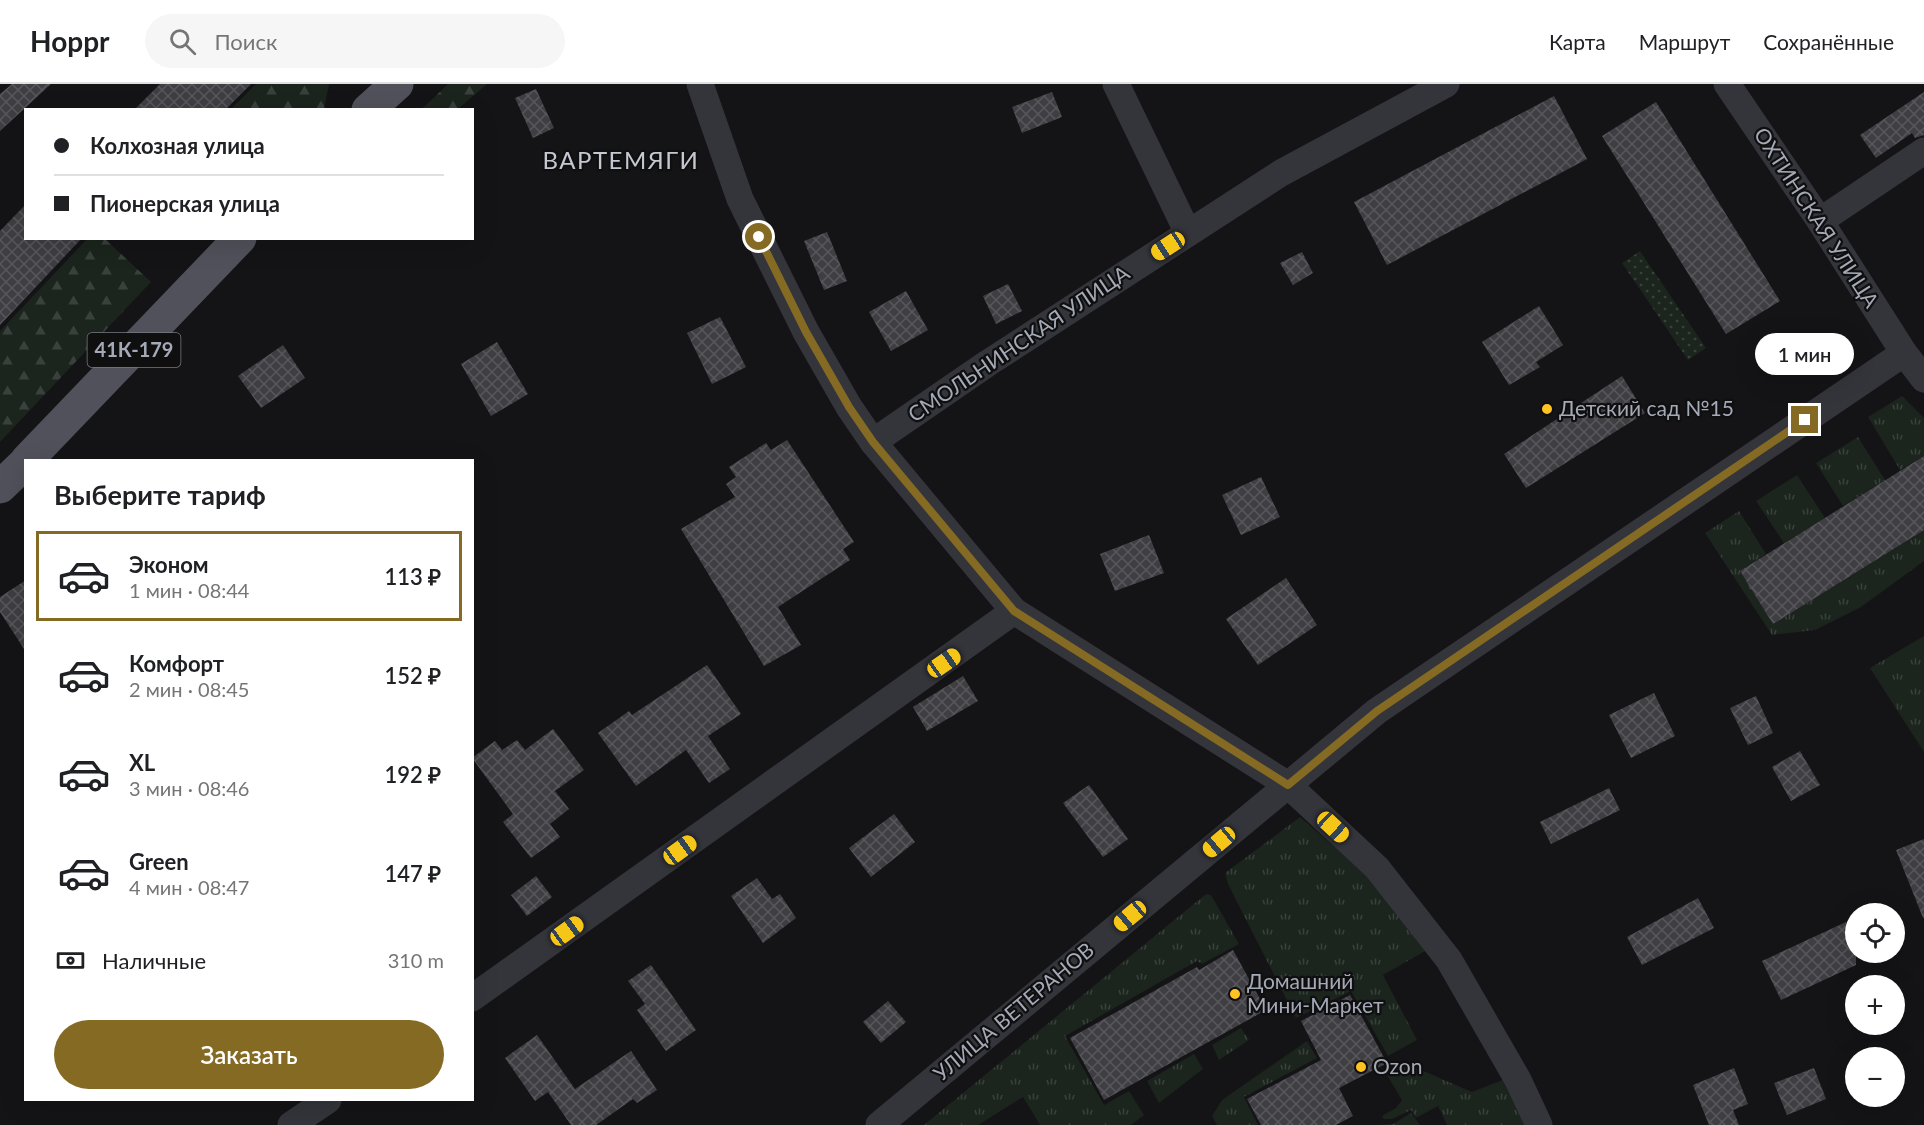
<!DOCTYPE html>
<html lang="ru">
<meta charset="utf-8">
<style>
body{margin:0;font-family:Lato,sans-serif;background:#f6f6f6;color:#202124;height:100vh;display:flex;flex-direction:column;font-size:22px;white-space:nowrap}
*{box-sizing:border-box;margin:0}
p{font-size:20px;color:#757577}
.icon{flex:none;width:33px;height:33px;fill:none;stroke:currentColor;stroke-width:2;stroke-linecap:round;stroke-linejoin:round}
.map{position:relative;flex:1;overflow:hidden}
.sheet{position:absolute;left:24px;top:375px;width:450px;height:642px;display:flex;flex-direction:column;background:#fff;border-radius:0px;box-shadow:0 6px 24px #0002}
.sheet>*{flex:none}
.top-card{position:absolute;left:24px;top:24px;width:450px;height:132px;border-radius:0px;box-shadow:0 6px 24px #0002;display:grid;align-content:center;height:132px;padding:0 30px;background:#fff}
.fabs{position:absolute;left:1845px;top:819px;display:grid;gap:12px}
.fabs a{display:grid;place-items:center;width:60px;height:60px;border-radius:50%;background:#fff;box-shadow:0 6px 24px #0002;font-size:30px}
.end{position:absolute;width:27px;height:27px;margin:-14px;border:8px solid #846a23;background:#fff;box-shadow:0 0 0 3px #fff}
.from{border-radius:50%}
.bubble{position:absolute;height:42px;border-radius:21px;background:#fff;box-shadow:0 6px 24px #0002;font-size:20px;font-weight:600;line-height:42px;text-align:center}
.car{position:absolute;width:18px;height:36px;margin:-18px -9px;border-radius:8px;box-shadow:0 0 4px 2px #0007;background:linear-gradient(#f5c518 24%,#345 0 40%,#f5c518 0 76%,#345 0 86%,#f5c518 0)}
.top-card b{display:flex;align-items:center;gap:21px;height:57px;font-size:22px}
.top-card b+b{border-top:2px solid #e0e0e0}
.top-card i{width:15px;height:15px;background:#202124}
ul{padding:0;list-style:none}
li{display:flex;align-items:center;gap:18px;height:90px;margin:0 12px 9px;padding:0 18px;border:3px solid transparent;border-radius:0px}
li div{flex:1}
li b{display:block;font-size:22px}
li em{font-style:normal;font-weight:600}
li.active{border-color:#846a23}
li>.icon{width:54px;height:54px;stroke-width:1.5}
h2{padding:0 30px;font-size:27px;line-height:72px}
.pay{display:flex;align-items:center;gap:15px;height:66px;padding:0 30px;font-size:22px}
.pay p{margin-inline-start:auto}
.cta{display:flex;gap:12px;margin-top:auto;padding:12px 30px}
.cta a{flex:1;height:69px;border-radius:36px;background:#846a23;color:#fff;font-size:24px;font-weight:600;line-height:69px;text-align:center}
header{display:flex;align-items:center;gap:36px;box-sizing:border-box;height:84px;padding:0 30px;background:#fff;border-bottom:2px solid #e0e0e0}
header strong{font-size:28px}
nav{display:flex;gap:33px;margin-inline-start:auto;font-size:21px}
.search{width:420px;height:54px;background:#f6f6f6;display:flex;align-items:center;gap:15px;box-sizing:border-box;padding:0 21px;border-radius:33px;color:#757577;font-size:22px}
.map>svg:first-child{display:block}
.grass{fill:url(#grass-tufts)}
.forest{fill:url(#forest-firs)}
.park{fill:url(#park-dots)}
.building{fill:url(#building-cross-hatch)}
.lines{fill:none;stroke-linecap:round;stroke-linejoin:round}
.minor{stroke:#34353b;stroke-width:27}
.primary{stroke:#50515a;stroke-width:33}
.route{stroke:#846a23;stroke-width:8}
.poi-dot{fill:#ffc422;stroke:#0f0f10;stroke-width:2}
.labels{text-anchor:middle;stroke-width:4.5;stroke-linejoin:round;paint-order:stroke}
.shield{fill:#0f0f10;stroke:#777b85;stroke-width:1.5}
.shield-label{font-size:20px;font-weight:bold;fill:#a4a9b7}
.street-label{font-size:21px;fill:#a4a9b7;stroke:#0f0f10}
.poi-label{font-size:21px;fill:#a4a9b7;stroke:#0f0f10;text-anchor:start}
.quarter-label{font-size:24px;letter-spacing:1.5px;fill:#c5c8d3;stroke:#0f0f10}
</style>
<header>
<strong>Hoppr</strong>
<div class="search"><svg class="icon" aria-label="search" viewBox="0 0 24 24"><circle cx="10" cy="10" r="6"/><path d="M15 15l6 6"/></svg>Поиск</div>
<nav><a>Карта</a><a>Маршрут</a><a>Сохранённые</a></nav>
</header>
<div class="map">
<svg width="1924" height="1041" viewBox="0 0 1924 1041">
<defs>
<pattern id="grass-tufts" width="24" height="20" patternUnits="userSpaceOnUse" patternTransform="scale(1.5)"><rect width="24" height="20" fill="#1b241d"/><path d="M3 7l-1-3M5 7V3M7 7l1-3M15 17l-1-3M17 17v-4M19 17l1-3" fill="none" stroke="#39413c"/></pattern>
<pattern id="forest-firs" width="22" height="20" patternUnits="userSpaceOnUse" patternTransform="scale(1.5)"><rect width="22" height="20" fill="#1b241d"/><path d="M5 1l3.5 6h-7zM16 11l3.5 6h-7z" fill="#39413c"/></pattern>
<pattern id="park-dots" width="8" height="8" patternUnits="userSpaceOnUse" patternTransform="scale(1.5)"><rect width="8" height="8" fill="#1b241d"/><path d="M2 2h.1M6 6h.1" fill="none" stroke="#39413c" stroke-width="1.8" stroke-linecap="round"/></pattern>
<pattern id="building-cross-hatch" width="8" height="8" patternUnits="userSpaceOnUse" patternTransform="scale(1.5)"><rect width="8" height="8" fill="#3e3e43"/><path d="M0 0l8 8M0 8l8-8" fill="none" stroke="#57575c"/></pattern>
</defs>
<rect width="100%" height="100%" fill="#141316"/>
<!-- grass -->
<g class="grass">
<polygon points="1902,312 1924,334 1924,372 1900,386 1868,333"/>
<polygon points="1858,353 1885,396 1843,422 1816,379"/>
<polygon points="1797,391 1825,434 1784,459 1756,417"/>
<polygon points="1739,427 1766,470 1740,487 1773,540 1924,446 1924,477 1861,523 1815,546 1772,551 1705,449"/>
<polygon points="1924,552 1924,668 1870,584"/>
<polygon points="1300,733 1366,790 1427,866 1383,891 1417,956 1388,972 1351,907 1296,934 1228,800 1225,789"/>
<polygon points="1206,810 1211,811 1239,860 1202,880 1197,877 1065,952 1104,1021 1129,1007 1144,1031 1131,1041 1040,1041 1023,1013 978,1041 924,1041"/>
<polygon points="1241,944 1249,956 1219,976 1212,961"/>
<polygon points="1307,957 1317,974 1244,1013 1258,1041 1217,1041 1212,1032 1222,1016"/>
<polygon points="1194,970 1203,985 1159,1019 1147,997"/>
<polygon points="1405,979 1472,1008 1505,995 1526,1041 1447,1041 1438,1022 1416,1034 1411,1026 1392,1035 1384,1035 1382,1032 1396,1024 1402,1016 1387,991"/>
<polygon points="1411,1029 1420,1041 1378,1041 1393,1040"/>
</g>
<!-- forest -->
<g class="forest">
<polygon points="256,0 329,0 324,25 231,25"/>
<polygon points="448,0 487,0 458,25 422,25"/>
<polygon points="88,154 105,155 151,198 0,358 0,247"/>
</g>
<!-- park -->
<polygon class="park" points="1640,167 1706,264 1688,276 1622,179"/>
<!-- building -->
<g class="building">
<polygon points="12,0 51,0 0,47 0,10"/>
<polygon points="160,0 251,0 225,26 134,26"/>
<polygon points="536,5 554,44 533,54 515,14"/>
<polygon points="1052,8 1062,33 1022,49 1012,23"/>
<polygon points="1924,8 1924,51 1915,54 1912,49 1876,74 1860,51"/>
<polygon points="1554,12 1587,75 1387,181 1354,118"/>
<polygon points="1656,18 1780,217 1726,250 1602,52"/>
<polygon points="26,120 26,154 82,154 0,241 0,147"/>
<polygon points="827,148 847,197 824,206 804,157"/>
<polygon points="1302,168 1313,189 1293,201 1280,179"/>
<polygon points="1008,200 1022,227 996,240 983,212"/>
<polygon points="906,207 928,246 891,267 869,228"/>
<polygon points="1539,222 1563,261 1536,278 1540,283 1509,301 1482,258"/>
<polygon points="720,233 746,283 712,300 687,249"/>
<polygon points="497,258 528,310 491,332 461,280"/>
<polygon points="283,261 305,294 261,324 238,292"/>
<polygon points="1622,292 1645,329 1526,404 1504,370"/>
<polygon points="787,356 854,458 843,465 850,476 778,523 801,561 764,582 681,445 735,413 726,400 736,393 729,383 766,359 771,366"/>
<polygon points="1924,372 1924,446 1773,540 1740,487"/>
<polygon points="1261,393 1280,433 1241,451 1222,411"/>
<polygon points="1149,451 1164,489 1115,507 1100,470"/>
<polygon points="1286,494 1317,541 1258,581 1226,535"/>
<polygon points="26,496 26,568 0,528 0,513"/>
<polygon points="707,581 741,630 708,652 730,685 709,699 686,666 636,702 598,649 629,627 632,631"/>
<polygon points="963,592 978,617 927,647 913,623"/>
<polygon points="1654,609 1675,652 1631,674 1609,631"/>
<polygon points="1756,612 1773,649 1748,661 1730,624"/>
<polygon points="553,645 584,686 555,707 569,725 550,740 560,753 531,774 503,738 513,730 472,674 495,657 502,666 517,656 525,666"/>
<polygon points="1800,667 1820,701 1791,717 1772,683"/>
<polygon points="1089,701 1128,755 1103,773 1063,719"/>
<polygon points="1609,704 1620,726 1551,760 1540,738"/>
<polygon points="894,730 915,758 871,793 849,764"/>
<polygon points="1924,755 1924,834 1923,834 1896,766"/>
<polygon points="536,792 552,813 527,832 511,811"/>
<polygon points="757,794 772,815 780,810 796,834 763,859 731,812"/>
<polygon points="1698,814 1714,844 1642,881 1627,853"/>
<polygon points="1846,838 1856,857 1856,881 1781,916 1762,877"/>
<polygon points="1233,866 1266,926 1104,1016 1070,954 1197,883 1199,886"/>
<polygon points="651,881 696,946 666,967 637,926 645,920 628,897"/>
<polygon points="1350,911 1387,979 1339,1004 1353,1032 1336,1041 1261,1041 1247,1015 1321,976 1301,937"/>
<polygon points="888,917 906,938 881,959 863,938"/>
<polygon points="537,951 575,1005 631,967 657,1006 637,1019 633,1015 596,1041 571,1041 548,1008 535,1017 505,974"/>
<polygon points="1734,984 1748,1020 1733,1026 1739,1041 1709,1041 1693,1001"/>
<polygon points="1814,984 1826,1015 1787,1031 1774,999"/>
</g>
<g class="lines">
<!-- minor -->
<g class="minor">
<polyline points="700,0 740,115 806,248 849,323 873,358 1014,527 1288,701 1377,784 1449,876 1518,996 1539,1041"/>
<polyline points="1116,0 1188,149"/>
<polyline points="1727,0 1820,137 1904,269 1924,295"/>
<polyline points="1820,137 1924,67"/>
<polyline points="873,358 988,279 1281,89 1446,0"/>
<polyline points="472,914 1014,527"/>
<polyline points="291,1041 328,1016"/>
<polyline points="879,1041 1377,627 1904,269"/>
</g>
<!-- primary -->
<g class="primary">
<polyline points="368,26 397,0"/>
<polyline points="27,376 240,154"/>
<polyline points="0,403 26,378"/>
</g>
</g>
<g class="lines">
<!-- route -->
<polyline class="route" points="759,153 806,248 849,323 873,358 1014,527 1288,701 1377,627 1805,336"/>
</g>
<!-- markers -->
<g class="poi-dot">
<circle cx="1547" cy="325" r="6"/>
<circle cx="1235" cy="910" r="6"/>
<circle cx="1361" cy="983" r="6"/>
</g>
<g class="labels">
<!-- shield labels -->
<rect class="shield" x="87.5" y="249" width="93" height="34" rx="4.5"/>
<g class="shield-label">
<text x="134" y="273">41К-179</text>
</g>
<!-- street labels -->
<g class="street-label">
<text transform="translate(1816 134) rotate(57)" y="7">ОХТИНСКАЯ УЛИЦА</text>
<text transform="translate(1019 260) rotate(-34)" y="7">СМОЛЬНИНСКАЯ УЛИЦА</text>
<text transform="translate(1014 928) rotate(-40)" y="7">УЛИЦА ВЕТЕРАНОВ</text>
</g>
<!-- poi labels -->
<g class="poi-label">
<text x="1559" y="332">Детский сад №15</text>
<text x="1247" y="905">Домашний<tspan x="1247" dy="24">Мини-Маркет</tspan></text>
<text x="1373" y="990">Ozon</text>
</g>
<!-- quarter labels -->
<g class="quarter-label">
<text x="621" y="85">ВАРТЕМЯГИ</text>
</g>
</g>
</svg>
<div class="fabs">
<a><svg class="icon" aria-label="locate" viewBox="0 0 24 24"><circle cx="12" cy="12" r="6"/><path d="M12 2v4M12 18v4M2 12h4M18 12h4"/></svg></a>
<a>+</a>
<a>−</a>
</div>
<i class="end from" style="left:759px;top:153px"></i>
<i class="end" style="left:1805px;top:336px"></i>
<div class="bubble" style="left:1755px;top:249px;width:99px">1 мин</div>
<i class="car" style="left:1168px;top:162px;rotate:237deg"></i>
<i class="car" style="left:944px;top:579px;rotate:55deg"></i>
<i class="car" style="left:1333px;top:743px;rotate:133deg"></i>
<i class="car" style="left:1219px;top:758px;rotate:230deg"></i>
<i class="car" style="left:680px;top:766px;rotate:54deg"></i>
<i class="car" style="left:1130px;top:832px;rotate:230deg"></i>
<i class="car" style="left:567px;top:847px;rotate:54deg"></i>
<div class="top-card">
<b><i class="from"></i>Колхозная улица</b>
<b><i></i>Пионерская улица</b>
</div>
<section class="sheet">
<h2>Выберите тариф</h2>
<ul>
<li class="active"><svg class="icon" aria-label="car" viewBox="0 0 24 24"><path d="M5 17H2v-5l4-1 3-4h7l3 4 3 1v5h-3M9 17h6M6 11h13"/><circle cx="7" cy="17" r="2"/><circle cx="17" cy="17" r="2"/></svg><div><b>Эконом</b><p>1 мин · 08:44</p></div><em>113 ₽</em></li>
<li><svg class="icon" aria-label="car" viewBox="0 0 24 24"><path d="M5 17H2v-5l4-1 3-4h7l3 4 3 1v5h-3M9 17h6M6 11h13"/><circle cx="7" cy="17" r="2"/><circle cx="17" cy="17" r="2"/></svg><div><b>Комфорт</b><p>2 мин · 08:45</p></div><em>152 ₽</em></li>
<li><svg class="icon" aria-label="car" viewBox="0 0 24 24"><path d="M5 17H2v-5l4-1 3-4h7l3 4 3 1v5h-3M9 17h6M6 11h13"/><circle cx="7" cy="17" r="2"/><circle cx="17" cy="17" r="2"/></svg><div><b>XL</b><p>3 мин · 08:46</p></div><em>192 ₽</em></li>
<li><svg class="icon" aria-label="car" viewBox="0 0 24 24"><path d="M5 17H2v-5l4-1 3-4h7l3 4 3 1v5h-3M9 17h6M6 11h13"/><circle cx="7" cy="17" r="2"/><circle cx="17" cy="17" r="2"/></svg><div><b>Green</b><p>4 мин · 08:47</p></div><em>147 ₽</em></li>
</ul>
<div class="pay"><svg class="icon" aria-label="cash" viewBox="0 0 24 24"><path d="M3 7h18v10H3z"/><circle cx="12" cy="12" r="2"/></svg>Наличные<p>310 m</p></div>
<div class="cta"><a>Заказать</a></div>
</section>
</div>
